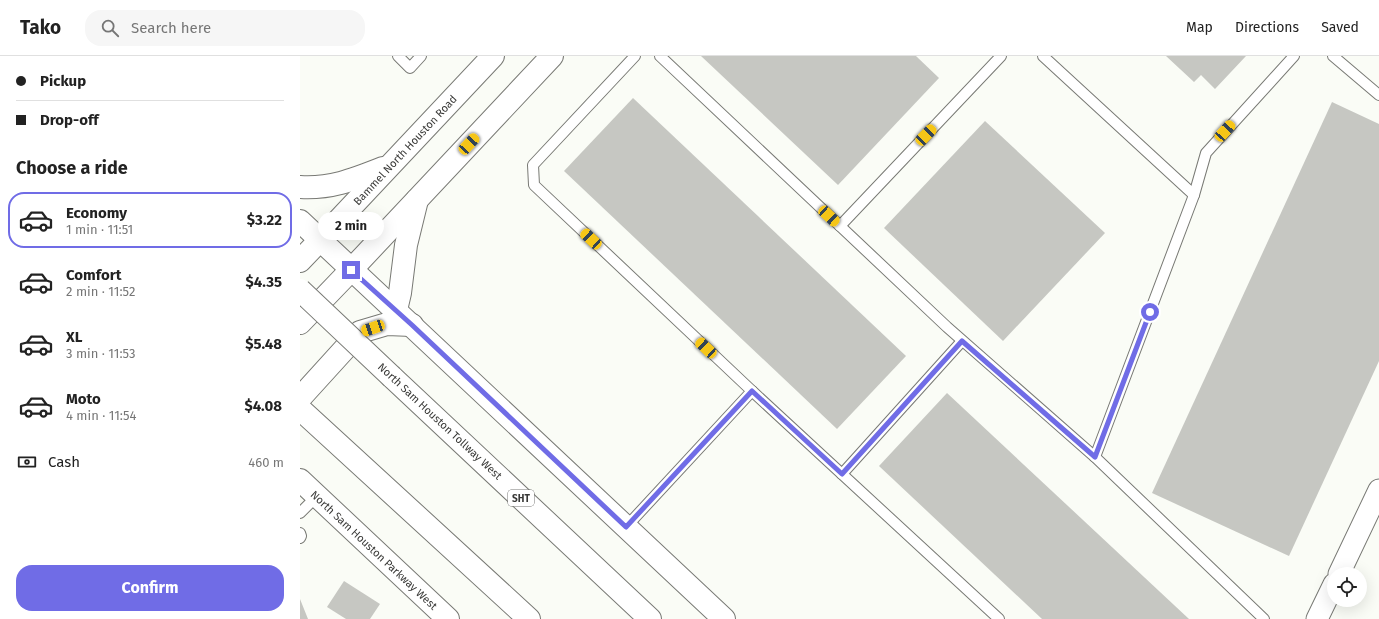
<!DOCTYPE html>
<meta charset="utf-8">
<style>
body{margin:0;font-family:"Fira Sans",sans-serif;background:#f6f6f6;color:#222;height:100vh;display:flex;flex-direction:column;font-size:15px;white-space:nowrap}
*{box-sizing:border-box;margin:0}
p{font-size:13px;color:#767676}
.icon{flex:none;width:22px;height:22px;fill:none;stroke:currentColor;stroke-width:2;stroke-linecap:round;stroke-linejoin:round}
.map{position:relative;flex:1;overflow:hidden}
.side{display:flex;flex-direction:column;background:#fff;width:300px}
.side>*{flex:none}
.banner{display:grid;align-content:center;height:88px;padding:0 16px;background:#fff}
.controls{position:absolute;left:1027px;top:511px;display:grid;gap:8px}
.controls a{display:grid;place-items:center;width:40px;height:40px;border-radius:50%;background:#fff;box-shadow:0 4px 16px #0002;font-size:20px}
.end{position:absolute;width:18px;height:18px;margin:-9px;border:5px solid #706ce6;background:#fff;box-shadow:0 0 0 2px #fff}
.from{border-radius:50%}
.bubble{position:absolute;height:28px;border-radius:14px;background:#fff;box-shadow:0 4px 16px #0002;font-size:13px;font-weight:700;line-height:28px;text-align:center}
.car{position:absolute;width:12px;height:24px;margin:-12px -6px;border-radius:5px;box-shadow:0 0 3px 1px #0007;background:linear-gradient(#f5c518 24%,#345 0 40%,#f5c518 0 76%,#345 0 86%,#f5c518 0)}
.banner b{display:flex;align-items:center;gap:14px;height:38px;font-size:15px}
.banner b+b{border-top:1px solid #e0e0e0}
.banner i{width:10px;height:10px;background:#222}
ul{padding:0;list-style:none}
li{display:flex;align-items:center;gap:12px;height:56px;margin:0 8px 6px;padding:0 8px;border:2px solid transparent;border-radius:16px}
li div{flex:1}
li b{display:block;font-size:15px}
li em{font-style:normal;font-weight:700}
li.selected{border-color:#706ce6}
li>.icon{width:36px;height:36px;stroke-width:1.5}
h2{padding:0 16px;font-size:18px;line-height:48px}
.pay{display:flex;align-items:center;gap:10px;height:44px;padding:0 16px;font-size:15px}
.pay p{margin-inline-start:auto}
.primary-button{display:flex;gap:8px;margin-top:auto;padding:8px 16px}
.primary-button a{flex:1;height:46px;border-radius:16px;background:#706ce6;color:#fff;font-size:16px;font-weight:700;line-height:46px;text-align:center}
header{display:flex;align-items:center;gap:24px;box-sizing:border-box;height:56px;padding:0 20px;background:#fff;border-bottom:1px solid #e0e0e0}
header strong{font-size:19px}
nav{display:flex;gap:22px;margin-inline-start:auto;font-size:14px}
.search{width:280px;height:36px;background:#f6f6f6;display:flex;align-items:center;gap:10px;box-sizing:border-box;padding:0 14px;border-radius:16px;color:#767676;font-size:15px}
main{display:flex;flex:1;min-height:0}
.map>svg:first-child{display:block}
.building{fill:#c6c7c2}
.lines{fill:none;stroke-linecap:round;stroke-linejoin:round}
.service-casing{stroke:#787974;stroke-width:12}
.minor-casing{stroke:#787974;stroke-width:23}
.secondary-casing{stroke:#787974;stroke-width:24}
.primary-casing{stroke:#787974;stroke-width:24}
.motorway-casing{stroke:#787974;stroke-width:24}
.service{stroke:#fff;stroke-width:10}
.minor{stroke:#fff;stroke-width:21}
.secondary{stroke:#fff;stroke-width:22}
.primary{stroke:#fff;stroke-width:22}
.motorway{stroke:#fff;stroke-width:22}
.motorway-bridge-casing{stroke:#787974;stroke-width:24;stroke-linecap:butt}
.motorway-bridge{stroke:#fff;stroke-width:22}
.route{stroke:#706ce6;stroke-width:5}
.labels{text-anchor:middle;stroke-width:3.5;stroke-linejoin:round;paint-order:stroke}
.shield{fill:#fff;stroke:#747473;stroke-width:1}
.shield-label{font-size:10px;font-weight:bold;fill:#393937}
.street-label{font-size:11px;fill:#393937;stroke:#fff}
</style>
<header>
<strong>Tako</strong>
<div class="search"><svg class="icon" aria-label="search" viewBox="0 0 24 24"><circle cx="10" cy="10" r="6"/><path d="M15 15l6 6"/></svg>Search here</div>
<nav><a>Map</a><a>Directions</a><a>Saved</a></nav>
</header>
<main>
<section class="side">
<div class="banner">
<b><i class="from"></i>Pickup</b>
<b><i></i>Drop-off</b>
</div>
<h2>Choose a ride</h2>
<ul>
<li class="selected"><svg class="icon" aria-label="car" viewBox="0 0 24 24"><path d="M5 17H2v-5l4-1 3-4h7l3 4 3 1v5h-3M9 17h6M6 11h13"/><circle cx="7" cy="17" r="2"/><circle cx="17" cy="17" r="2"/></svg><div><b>Economy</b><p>1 min · 11:51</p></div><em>$3.22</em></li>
<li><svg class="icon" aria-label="car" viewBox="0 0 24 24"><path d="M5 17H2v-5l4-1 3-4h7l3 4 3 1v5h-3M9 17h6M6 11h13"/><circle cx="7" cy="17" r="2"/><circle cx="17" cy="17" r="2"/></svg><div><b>Comfort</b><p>2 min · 11:52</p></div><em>$4.35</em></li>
<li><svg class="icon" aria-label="car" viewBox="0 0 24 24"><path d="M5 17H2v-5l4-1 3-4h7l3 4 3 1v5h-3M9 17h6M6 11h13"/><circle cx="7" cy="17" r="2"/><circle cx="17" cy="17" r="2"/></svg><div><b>XL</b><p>3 min · 11:53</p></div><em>$5.48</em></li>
<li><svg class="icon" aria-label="car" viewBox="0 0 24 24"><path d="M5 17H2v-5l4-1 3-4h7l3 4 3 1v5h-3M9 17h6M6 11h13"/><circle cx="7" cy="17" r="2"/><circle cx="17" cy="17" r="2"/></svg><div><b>Moto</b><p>4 min · 11:54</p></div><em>$4.08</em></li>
</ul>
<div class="pay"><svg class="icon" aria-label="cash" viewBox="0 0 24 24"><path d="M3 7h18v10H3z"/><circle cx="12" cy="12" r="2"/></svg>Cash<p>460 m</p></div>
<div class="primary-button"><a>Confirm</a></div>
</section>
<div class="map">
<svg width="1079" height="563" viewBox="0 0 1079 563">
<rect width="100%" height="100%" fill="#fafcf6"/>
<!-- building -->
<g class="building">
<polygon points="401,0 616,0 639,22 538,129"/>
<polygon points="866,0 946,0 915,33 901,19 894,26"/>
<polygon points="333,42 606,300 537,373 264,115"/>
<polygon points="1032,46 1079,68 1079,305 989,500 852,437"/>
<polygon points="685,65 805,177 703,285 584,172"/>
<polygon points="647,337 889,563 742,563 579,410"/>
<polygon points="44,525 80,548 70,563 46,563 27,551"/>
<polygon points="0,543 8,563 0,563"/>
</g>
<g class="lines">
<!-- service casing -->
<g class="service-casing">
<g id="service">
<polyline points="98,0 110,12 121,0"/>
<polyline points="360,0 647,271 795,401 894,139 743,0"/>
<polyline points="1033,0 1079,39"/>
<polyline points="894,139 906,97 994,0"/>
<polyline points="540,170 701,0"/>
<polyline points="452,335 699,563"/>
<polyline points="795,401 964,563"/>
<polyline points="542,418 662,285"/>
<polyline points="0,457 17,440"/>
<polyline points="326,471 452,335 234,129 233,109 335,0"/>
<polyline points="0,477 1,480 0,482"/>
</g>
</g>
<!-- minor casing -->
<g class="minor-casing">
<g id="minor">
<polyline points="1039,518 1079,434"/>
<polyline points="1017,563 1034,528"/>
</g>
</g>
<!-- secondary casing -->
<g class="secondary-casing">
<g id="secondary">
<path d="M0,131c31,2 55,-8 83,-19"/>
<polyline points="0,165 424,563"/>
<polyline points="20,184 193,0"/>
<polyline points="51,214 252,0"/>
<polyline points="96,254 100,237 106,189 117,144"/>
<polyline points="0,342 60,276 87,268 112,269"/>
<polyline points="0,424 148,563"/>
</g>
</g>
<!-- primary casing -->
<g class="primary-casing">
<g id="primary">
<polyline points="0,205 20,184"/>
<polyline points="0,267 51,214"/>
</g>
</g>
<!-- motorway casing -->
<g class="motorway-casing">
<g id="motorway">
<polyline points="92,321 350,563"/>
<polyline points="0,353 229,563"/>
</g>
</g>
<!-- service -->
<use href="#service" class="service"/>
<!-- minor -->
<use href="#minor" class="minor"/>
<!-- secondary -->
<use href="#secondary" class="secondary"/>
<!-- primary -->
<use href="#primary" class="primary"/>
<!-- motorway -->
<use href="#motorway" class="motorway"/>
<!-- motorway-bridge casing -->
<g class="motorway-bridge-casing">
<polyline id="motorway-bridge" points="0,234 92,321"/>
</g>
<!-- motorway-bridge -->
<use href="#motorway-bridge" class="motorway-bridge"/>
</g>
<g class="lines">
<!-- route -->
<polyline class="route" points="51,214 112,269 326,471 452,335 542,418 662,285 795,401 850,256"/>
</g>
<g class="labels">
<!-- shield labels -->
<rect class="shield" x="208" y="434" width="26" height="16" rx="3"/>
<g class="shield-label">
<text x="221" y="446">SHT</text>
</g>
<!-- street labels -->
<g class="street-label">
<text transform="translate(105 94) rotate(-47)" y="4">Bammel North Houston Road</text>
<text transform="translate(140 365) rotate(43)" y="4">North Sam Houston Tollway West</text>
<text transform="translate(74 494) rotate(43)" y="4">North Sam Houston Parkway West</text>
</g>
</g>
</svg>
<div class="controls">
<a><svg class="icon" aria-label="locate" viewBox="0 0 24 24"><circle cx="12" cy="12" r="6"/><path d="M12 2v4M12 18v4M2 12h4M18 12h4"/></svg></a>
</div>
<i class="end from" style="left:850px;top:256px"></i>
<i class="end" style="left:51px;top:214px"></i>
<div class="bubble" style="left:18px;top:156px;width:66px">2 min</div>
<i class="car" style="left:925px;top:75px;rotate:42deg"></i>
<i class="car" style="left:626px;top:79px;rotate:44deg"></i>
<i class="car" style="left:169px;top:88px;rotate:43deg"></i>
<i class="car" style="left:529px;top:160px;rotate:133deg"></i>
<i class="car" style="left:291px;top:183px;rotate:313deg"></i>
<i class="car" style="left:73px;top:272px;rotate:251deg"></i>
<i class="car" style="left:406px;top:292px;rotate:313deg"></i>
</div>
</main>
